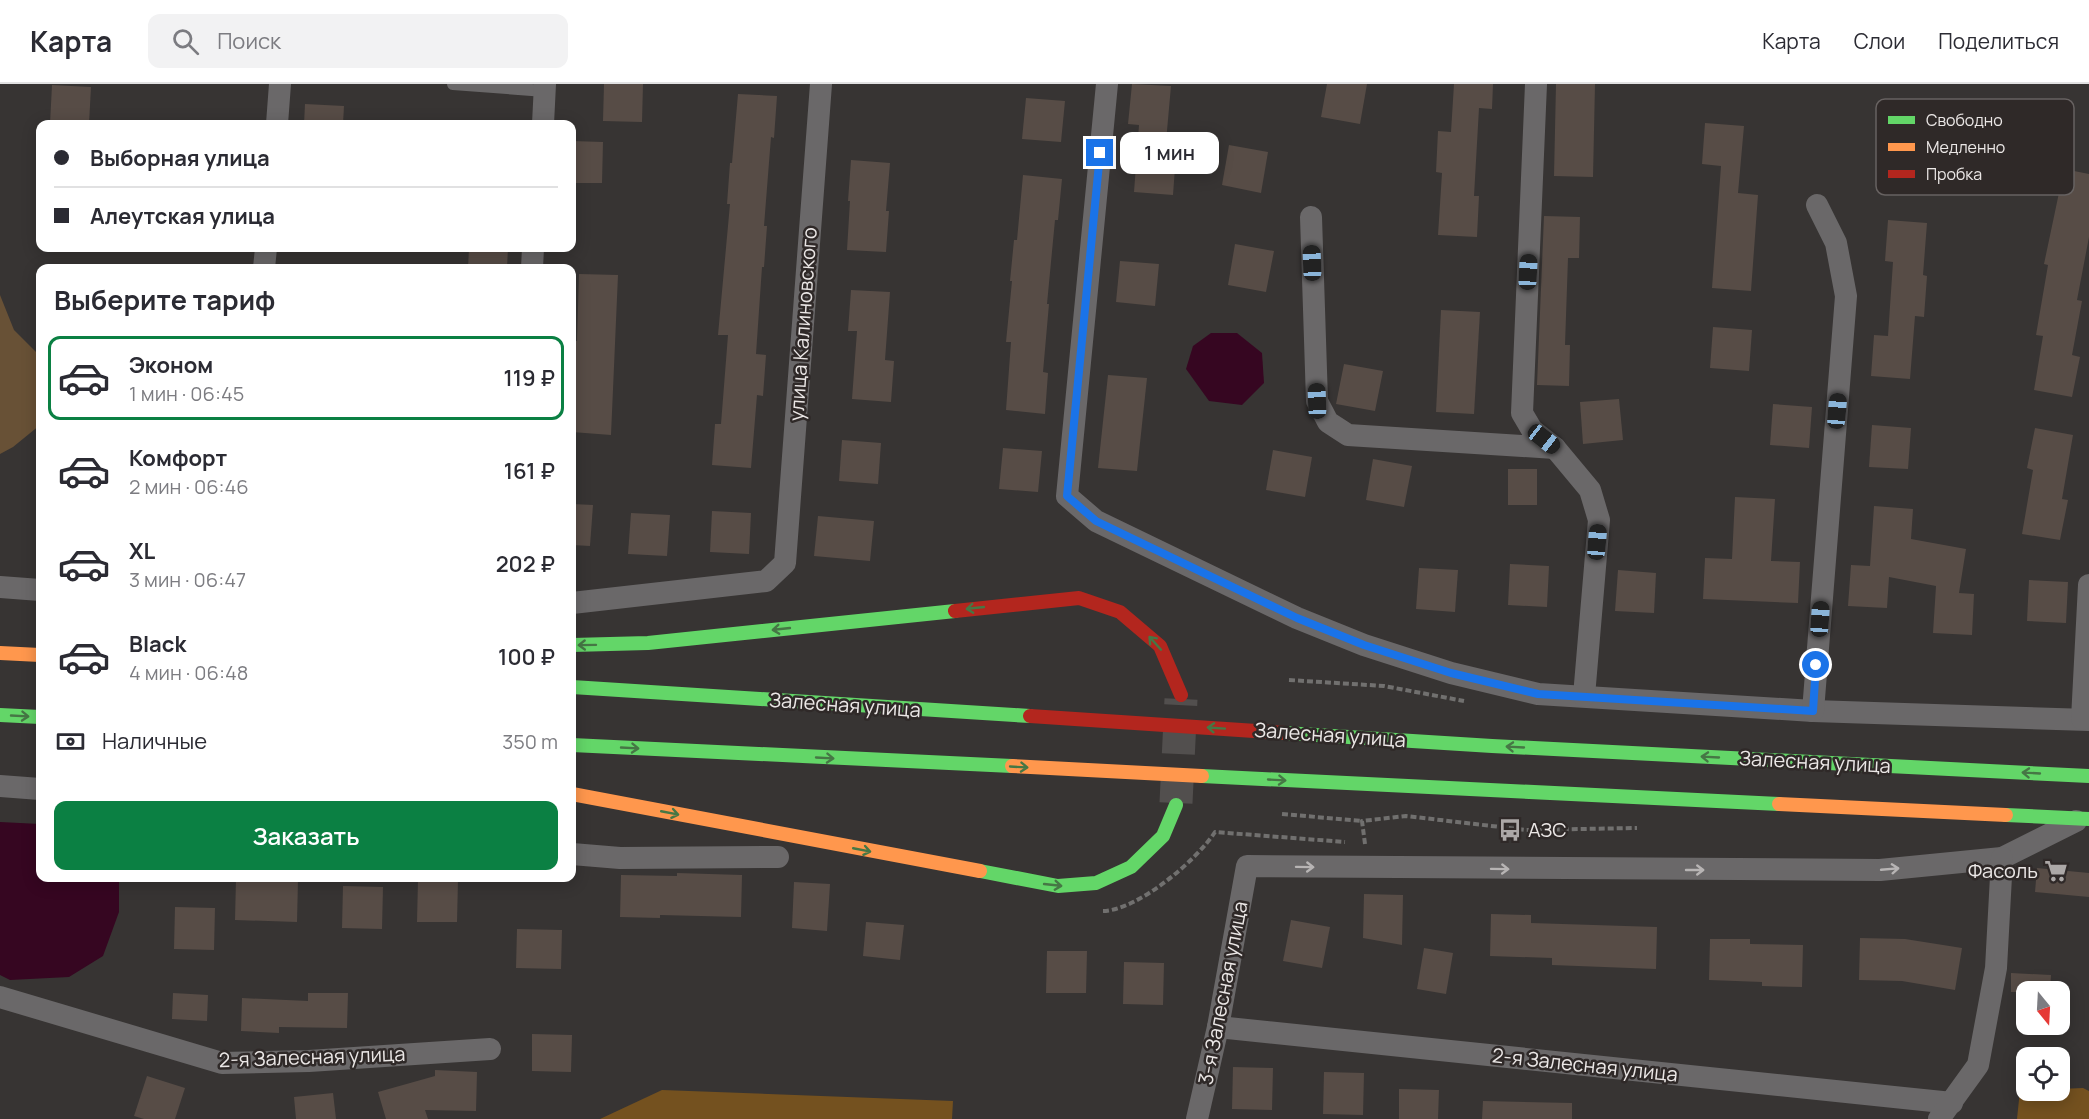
<!DOCTYPE html>
<html lang="ru">
<meta charset="utf-8">
<style>
body{margin:0;font-family:Manrope,sans-serif;background:#f2f2f3;color:#2b2b33;height:100vh;display:flex;flex-direction:column;font-size:22px;white-space:nowrap}
*{box-sizing:border-box;margin:0}
p{font-size:20px;color:#7c7c81}
.icon{flex:none;width:33px;height:33px;fill:none;stroke:currentColor;stroke-width:2;stroke-linecap:round;stroke-linejoin:round}
.map{position:relative;flex:1;overflow:hidden}
.drawer{position:absolute;left:36px;top:180px;width:540px;height:618px;display:flex;flex-direction:column;background:#fff;border-radius:12px;box-shadow:0 3px 15px #0003}
.drawer>*{flex:none}
.top-card{position:absolute;left:36px;top:36px;width:540px;height:132px;border-radius:12px;box-shadow:0 3px 15px #0003;display:grid;align-content:center;height:132px;padding:0 18px;background:#fff}
.needle{width:39px;rotate:162deg}
.fabs{position:absolute;left:2016px;top:897px;display:grid;gap:12px}
.fabs a{display:grid;place-items:center;width:54px;height:54px;border-radius:12px;background:#fff;box-shadow:0 3px 15px #0003;font-size:30px}
.end{position:absolute;width:27px;height:27px;margin:-14px;border:8px solid #1a73e8;background:#fff;box-shadow:0 0 0 3px #fff}
.from{border-radius:50%}
.bubble{position:absolute;height:42px;border-radius:12px;background:#fff;box-shadow:0 3px 15px #0003;font-size:20px;font-weight:600;line-height:42px;text-align:center}
.car{position:absolute;width:18px;height:36px;margin:-18px -9px;border-radius:8px;box-shadow:0 0 4px 2px #0007;background:linear-gradient(#222 24%,#8ab4d8 0 40%,#222 0 76%,#8ab4d8 0 86%,#222 0)}
.top-card b{display:flex;align-items:center;gap:21px;height:57px;font-size:22px}
.top-card b+b{border-top:2px solid #e1e1e2}
.top-card i{width:15px;height:15px;background:#2b2b33}
ul{padding:0;list-style:none}
li{display:flex;align-items:center;gap:18px;height:84px;margin:0 12px 9px;padding:0 6px;border:3px solid transparent;border-radius:12px}
li div{flex:1}
li b{display:block;font-size:22px}
li em{font-style:normal;font-weight:600}
li.selected{border-color:#0b8043}
li>.icon{width:54px;height:54px;stroke-width:1.5}
h2{padding:0 18px;font-size:27px;line-height:72px}
.pay{display:flex;align-items:center;gap:15px;height:66px;padding:0 18px;font-size:22px}
.pay p{margin-inline-start:auto}
.primary-button{display:flex;gap:12px;margin-top:auto;padding:12px 18px}
.primary-button a{flex:1;height:69px;border-radius:12px;background:#0b8043;color:#fff;font-size:24px;font-weight:600;line-height:69px;text-align:center}
header{display:flex;align-items:center;gap:36px;box-sizing:border-box;height:84px;padding:0 30px;background:#fff;border-bottom:2px solid #e1e1e2}
header strong{font-size:28px}
nav{display:flex;gap:33px;margin-inline-start:auto;font-size:21px}
.search{width:420px;height:54px;background:#f2f2f3;display:flex;align-items:center;gap:15px;box-sizing:border-box;padding:0 21px;border-radius:12px;color:#7c7c81;font-size:22px}
.map>svg:first-child{display:block}
.green{fill:#685136}
.forest{fill:#74511f}
.water{fill:#360621}
.building{fill:#574c46}
.lines{fill:none;stroke-linecap:round;stroke-linejoin:round}
.primary-tunnel{stroke:#524f4e;stroke-width:33;stroke-dasharray:33 16;stroke-linecap:butt}
.path{stroke:#71706f;stroke-width:4;stroke-dasharray:6 3;stroke-linecap:butt}
.lane{stroke:#6a6869;stroke-width:12}
.street{stroke:#6a6869;stroke-width:22}
.fast{stroke:#63d668;stroke-width:14}
.slow{stroke:#ff974d;stroke-width:14}
.jam{stroke:#b3261e;stroke-width:14}
.oneway{stroke:#467745}
.oneway2{stroke:#b7b4b4}
.route{stroke:#1a73e8;stroke-width:8}
.labels{text-anchor:middle;stroke-width:5;stroke-linejoin:round;paint-order:stroke}
.street-label{font-size:20px;fill:#ebe7e6;stroke:#2f2928}
.poi-label{font-size:20px;fill:#ebe7e6;stroke:#2f2928;text-anchor:start}
.key{fill:#2f2928;stroke:#676261;stroke-width:1.5}
.key-label{font-size:16px;fill:#ebe7e6}
</style>
<header>
<strong>Карта</strong>
<div class="search"><svg class="icon" aria-label="search" viewBox="0 0 24 24"><circle cx="10" cy="10" r="6"/><path d="M15 15l6 6"/></svg>Поиск</div>
<nav><a>Карта</a><a>Слои</a><a>Поделиться</a></nav>
</header>
<div class="map">
<svg width="2089" height="1035" viewBox="0 0 2089 1035">
<rect width="100%" height="100%" fill="#373433"/>
<!-- green -->
<polygon class="green" points="0,211 14,246 40,272 40,341 13,363 0,370"/>
<!-- forest -->
<g class="forest">
<polygon points="2083,1004 2089,1007 2089,1035 2017,1035 2020,1006 2060,1006 2060,1005"/>
<polygon points="662,1006 953,1017 952,1035 600,1035"/>
</g>
<!-- water -->
<g class="water">
<polygon points="1211,249 1237,249 1262,269 1264,299 1242,321 1209,317 1186,285 1193,262"/>
<polygon points="0,738 40,740 40,794 119,794 119,828 103,872 69,893 10,896 0,891"/>
</g>
<!-- building -->
<g class="building">
<polygon points="604,0 643,0 642,38 603,37"/>
<polygon points="1132,0 1171,2 1165,69 1176,70 1173,111 1134,108 1139,41 1128,40"/>
<polygon points="1327,0 1367,0 1360,40 1321,33"/>
<polygon points="1454,0 1493,0 1492,25 1479,24 1474,112 1479,112 1477,153 1438,151 1442,89 1436,88 1438,47 1451,48"/>
<polygon points="1556,0 1595,0 1593,93 1554,92"/>
<polygon points="52,1 91,3 89,40 50,40"/>
<polygon points="738,10 777,12 774,54 771,53 764,142 767,142 764,183 762,183 756,270 766,271 763,312 757,311 751,384 712,381 715,340 721,340 728,251 718,251 730,120 727,120 730,79 732,79"/>
<polygon points="1026,14 1065,17 1061,58 1022,55"/>
<polygon points="305,20 344,22 343,40 304,40"/>
<polygon points="1705,39 1744,42 1738,109 1758,111 1751,207 1712,204 1721,82 1702,80"/>
<polygon points="572,57 603,58 602,99 572,99"/>
<polygon points="1229,61 1268,68 1261,109 1222,101"/>
<polygon points="851,76 890,79 886,127 889,127 886,168 847,166 850,117 848,117"/>
<polygon points="2064,85 2089,90 2089,153 2077,216 2082,217 2072,271 2080,273 2072,313 2034,306 2043,252 2036,251 2048,181 2044,180"/>
<polygon points="1023,91 1062,95 1058,136 1055,136 1047,220 1049,220 1043,288 1048,289 1045,330 1006,326 1011,258 1006,258 1012,197 1010,197 1014,156 1017,156"/>
<polygon points="1544,132 1580,133 1579,174 1568,174 1565,261 1570,261 1569,302 1537,301"/>
<polygon points="1888,136 1927,139 1923,191 1927,192 1924,233 1915,232 1910,295 1871,292 1874,251 1888,252 1893,178 1885,177"/>
<polygon points="1235,160 1274,167 1266,208 1228,201"/>
<polygon points="469,164 508,164 507,184 468,184"/>
<polygon points="1120,177 1159,180 1155,222 1116,218"/>
<polygon points="579,190 618,191 611,351 572,348 572,315 573,316 575,257 577,257"/>
<polygon points="851,206 890,208 885,276 894,277 891,318 852,315 857,247 848,247"/>
<polygon points="1441,226 1480,228 1474,330 1436,328"/>
<polygon points="1713,243 1752,246 1749,287 1710,284"/>
<polygon points="1344,280 1383,287 1375,327 1336,320"/>
<polygon points="1108,291 1147,294 1137,387 1098,384"/>
<polygon points="1619,315 1623,356 1583,360 1580,318"/>
<polygon points="1773,320 1812,323 1809,364 1770,361"/>
<polygon points="1872,341 1911,344 1908,385 1869,383"/>
<polygon points="2035,344 2073,351 2062,415 2068,416 2060,456 2022,450 2033,386 2027,384"/>
<polygon points="842,356 881,359 878,400 839,397"/>
<polygon points="1003,364 1042,367 1038,408 999,405"/>
<polygon points="1273,366 1312,373 1305,413 1266,406"/>
<polygon points="1373,375 1412,382 1404,423 1366,416"/>
<rect x="1508" y="385" width="29" height="36"/>
<polygon points="1735,413 1775,415 1771,477 1800,478 1798,519 1703,515 1705,474 1732,475"/>
<polygon points="572,420 593,421 590,462 572,461"/>
<polygon points="1874,422 1913,425 1911,455 1966,465 1959,509 1974,510 1972,551 1933,549 1936,502 1889,493 1887,524 1848,522 1851,481 1870,482"/>
<polygon points="712,427 751,429 749,470 710,468"/>
<polygon points="631,429 670,431 667,472 628,470"/>
<polygon points="818,432 874,437 870,477 814,472"/>
<polygon points="1510,480 1549,482 1547,523 1508,521"/>
<polygon points="1419,484 1458,486 1455,528 1416,525"/>
<polygon points="1618,486 1656,489 1654,529 1615,527"/>
<polygon points="2029,496 2068,498 2066,539 2027,537"/>
<polygon points="2037,784 2089,789 2089,813 2035,808"/>
<polygon points="677,789 742,791 741,833 660,831 660,834 620,833 621,791 677,792"/>
<polygon points="236,795 298,796 297,838 235,836"/>
<polygon points="418,796 458,796 457,838 417,838"/>
<polygon points="794,798 830,800 827,847 792,844"/>
<polygon points="343,802 383,803 382,845 342,844"/>
<polygon points="1364,810 1403,811 1402,861 1363,854"/>
<polygon points="175,823 215,824 214,866 174,865"/>
<polygon points="1491,830 1531,831 1531,839 1657,843 1656,885 1552,881 1552,874 1490,872"/>
<polygon points="1291,836 1330,843 1322,884 1283,877"/>
<polygon points="866,838 904,841 900,876 863,872"/>
<polygon points="517,845 562,846 561,885 516,884"/>
<polygon points="1860,854 1905,855 1962,864 1955,906 1902,897 1859,896"/>
<polygon points="1710,855 1750,855 1750,860 1803,861 1802,903 1762,902 1762,898 1709,896"/>
<polygon points="1424,864 1453,869 1446,910 1417,905"/>
<polygon points="1047,867 1087,867 1086,909 1046,909"/>
<polygon points="1124,878 1164,879 1163,921 1123,920"/>
<polygon points="2011,889 2051,891 2050,908 2011,908"/>
<polygon points="173,909 208,911 207,937 172,935"/>
<polygon points="308,909 348,909 347,944 279,943 279,949 241,947 242,914 308,917"/>
<polygon points="532,950 572,951 571,988 532,987"/>
<polygon points="1233,983 1273,984 1272,1026 1232,1025"/>
<polygon points="435,986 477,988 476,1027 425,1026 428,1035 386,1035 378,1008 435,992"/>
<polygon points="1324,988 1364,989 1363,1031 1323,1030"/>
<polygon points="147,992 185,1004 175,1035 144,1035 134,1032"/>
<polygon points="1399,1005 1439,1006 1438,1035 1399,1035"/>
<polygon points="333,1009 336,1035 296,1035 294,1013"/>
<polygon points="1483,1017 1572,1019 1572,1035 1482,1035"/>
</g>
<g class="lines">
<!-- primary-tunnel -->
<polyline class="primary-tunnel" points="1176,719 1181,615"/>
<!-- path -->
<g class="path">
<polyline points="1289,596 1384,602 1464,617"/>
<polyline points="1282,730 1362,737"/>
<polyline points="1365,760 1362,737 1406,732 1526,746 1637,744"/>
<path d="M1103,827c35,-1 93,-50 112,-79l130,10"/>
</g>
<!-- lane -->
<polyline class="lane" points="453,0 545,7"/>
<!-- street -->
<g class="street">
<polyline points="1107,0 1067,412 1096,437 1297,534 1364,561 1451,589 1538,610 1813,627 2089,636"/>
<polyline points="1536,0 1522,329 1532,346 1555,364 1590,406 1599,436 1584,612"/>
<polyline points="277,40 280,0"/>
<polyline points="543,40 545,0"/>
<polyline points="1311,133 1317,317 1328,338 1348,351 1555,364"/>
<polyline points="264,184 266,164"/>
<polyline points="532,184 533,164"/>
<polyline points="0,503 40,506"/>
<polyline points="572,519 766,497 785,479 821,0"/>
<polyline points="1813,627 1846,212 1836,159 1817,121"/>
<polyline points="2082,635 2089,501"/>
<polyline points="0,702 40,705"/>
<polyline points="572,770 620,774 778,773"/>
<polyline points="0,913 222,979 309,977 490,965"/>
<polyline points="1218,943 1952,1019"/>
<polyline points="1197,1035 1218,943 1247,782 1880,786 2002,774 2076,737"/>
<polyline points="1939,1035 1978,981 1996,884 2002,774"/>
</g>
<!-- fast -->
<g class="fast">
<polyline points="572,561 648,559 955,527"/>
<polyline points="572,603 1030,632"/>
<polyline points="0,631 40,633"/>
<polyline points="1285,649 1492,662 2089,692"/>
<polyline points="572,661 1012,682"/>
<polyline points="1202,692 1779,720"/>
<polyline points="2006,731 2089,735"/>
<polyline points="980,787 1058,802 1096,799 1131,783 1163,752 1176,721"/>
</g>
<!-- slow -->
<g class="slow">
<polyline points="0,569 40,571"/>
<polyline points="1012,682 1202,692"/>
<polyline points="572,710 980,787"/>
<polyline points="1779,720 2006,731"/>
</g>
<!-- jam -->
<g class="jam">
<polyline points="955,527 1079,514 1120,528 1160,562 1181,611"/>
<polyline points="1030,632 1285,649"/>
</g>
</g>
<!-- one-way arrows -->
<defs><path id="oneway-shaft" d="M-6 0H5M1.5-3L5.5 0L1.5 3" fill="none" stroke-width="1.6" stroke-linecap="round" stroke-linejoin="round" transform="scale(1.5)"/></defs>
<g class="oneway">
<use href="#oneway-shaft" transform="translate(975 524) rotate(174)"/>
<use href="#oneway-shaft" transform="translate(781 545) rotate(174)"/>
<use href="#oneway-shaft" transform="translate(1155 559) rotate(-132)"/>
<use href="#oneway-shaft" transform="translate(587 561) rotate(179)"/>
<use href="#oneway-shaft" transform="translate(20 632) rotate(3)"/>
<use href="#oneway-shaft" transform="translate(1216 644) rotate(-176)"/>
<use href="#oneway-shaft" transform="translate(1515 663) rotate(-177)"/>
<use href="#oneway-shaft" transform="translate(630 664) rotate(3)"/>
<use href="#oneway-shaft" transform="translate(1710 673) rotate(-177)"/>
<use href="#oneway-shaft" transform="translate(825 674) rotate(3)"/>
<use href="#oneway-shaft" transform="translate(1019 683) rotate(3)"/>
<use href="#oneway-shaft" transform="translate(2031 689) rotate(-177)"/>
<use href="#oneway-shaft" transform="translate(1277 696) rotate(3)"/>
<use href="#oneway-shaft" transform="translate(670 729) rotate(11)"/>
<use href="#oneway-shaft" transform="translate(862 766) rotate(11)"/>
<use href="#oneway-shaft" transform="translate(1053 801) rotate(6)"/>
</g>
<g class="oneway2">
<use href="#oneway-shaft" transform="translate(1305 783) rotate(1)"/>
<use href="#oneway-shaft" transform="translate(1500 785) rotate(1)"/>
<use href="#oneway-shaft" transform="translate(1890 785) rotate(-5)"/>
<use href="#oneway-shaft" transform="translate(1695 786)"/>
</g>
<g class="lines">
<!-- route -->
<polyline class="route" points="1100,69 1067,412 1096,437 1297,534 1364,561 1451,589 1538,610 1813,627 1816,581"/>
</g>
<!-- icons -->
<defs>
<g id="bus-bare" transform="scale(1.8)"><path d="M-5-6H5V4H4V6H2V4H-2V6H-4V4H-5ZM-3.5-4V0h7V-4ZM-3.5 1.2v1.5H-2V1.2ZM2 1.2v1.5H3.5V1.2Z" fill="#aca8a7" stroke="#2f2928" stroke-width="2.5" paint-order="stroke"/></g>
<g id="supermarket-bare" transform="scale(1.8)"><path d="M-6-5.5h2.5l.6 2H6L4.5 2H-2.5L-4.4-4H-6ZM-1.5 3.2a1.3 1.3 0 1 0 .1 0ZM3 3.2a1.3 1.3 0 1 0 .1 0Z" fill="#aca8a7" stroke="#2f2928" stroke-width="2.5" paint-order="stroke"/></g>
</defs>
<g fill-rule="evenodd">
<use href="#bus-bare" x="1510" y="746"/>
<use href="#supermarket-bare" x="2056" y="787"/>
</g>
<g class="labels">
<!-- street labels -->
<g class="street-label">
<text transform="translate(803 240) rotate(-86)" y="7">улица Калиновского</text>
<text transform="translate(845 621) rotate(4)" y="7">Залесная улица</text>
<text transform="translate(1330 651) rotate(4)" y="7">Залесная улица</text>
<text transform="translate(1815 678) rotate(3)" y="7">Залесная улица</text>
<text transform="translate(1223 909) rotate(-79)" y="7">3-я Залесная улица</text>
<text transform="translate(312 973) rotate(-2)" y="7">2-я Залесная улица</text>
<text transform="translate(1585 981) rotate(6)" y="7">2-я Залесная улица</text>
</g>
<!-- poi labels -->
<g class="poi-label">
<text x="1528" y="753">АЗС</text>
<text x="2038" y="794" text-anchor="end">Фасоль</text>
</g>
</g>
<!-- legend -->
<rect x="1876" y="15" width="198" height="96" rx="9" class="key"/>
<rect x="1888" y="32" width="27" height="8" fill="#63d668"/>
<rect x="1888" y="59" width="27" height="8" fill="#ff974d"/>
<rect x="1888" y="86" width="27" height="8" fill="#b3261e"/>
<g class="key-label">
<text x="1926" y="42">Свободно</text>
<text x="1926" y="69">Медленно</text>
<text x="1926" y="96">Пробка</text>
</g>
</svg>
<div class="fabs">
<a><svg class="needle" viewBox="-14 -14 28 28"><path d="M0-13l5 13h-10z" fill="#e53935"/><path d="M0 13l5-13h-10z" fill="#7c7c81"/></svg></a>
<a><svg class="icon" aria-label="locate" viewBox="0 0 24 24"><circle cx="12" cy="12" r="6"/><path d="M12 2v4M12 18v4M2 12h4M18 12h4"/></svg></a>
</div>
<i class="end from" style="left:1816px;top:581px"></i>
<i class="end" style="left:1100px;top:69px"></i>
<div class="bubble" style="left:1120px;top:48px;width:99px">1 мин</div>
<i class="car" style="left:1312px;top:179px;rotate:358deg"></i>
<i class="car" style="left:1528px;top:188px;rotate:3deg"></i>
<i class="car" style="left:1317px;top:317px;rotate:358deg"></i>
<i class="car" style="left:1837px;top:327px;rotate:5deg"></i>
<i class="car" style="left:1544px;top:355px;rotate:128deg"></i>
<i class="car" style="left:1597px;top:458px;rotate:5deg"></i>
<i class="car" style="left:1820px;top:535px;rotate:4deg"></i>
<div class="top-card">
<b><i class="from"></i>Выборная улица</b>
<b><i></i>Алеутская улица</b>
</div>
<section class="drawer">
<h2>Выберите тариф</h2>
<ul>
<li class="selected"><svg class="icon" aria-label="car" viewBox="0 0 24 24"><path d="M5 17H2v-5l4-1 3-4h7l3 4 3 1v5h-3M9 17h6M6 11h13"/><circle cx="7" cy="17" r="2"/><circle cx="17" cy="17" r="2"/></svg><div><b>Эконом</b><p>1 мин · 06:45</p></div><em>119 ₽</em></li>
<li><svg class="icon" aria-label="car" viewBox="0 0 24 24"><path d="M5 17H2v-5l4-1 3-4h7l3 4 3 1v5h-3M9 17h6M6 11h13"/><circle cx="7" cy="17" r="2"/><circle cx="17" cy="17" r="2"/></svg><div><b>Комфорт</b><p>2 мин · 06:46</p></div><em>161 ₽</em></li>
<li><svg class="icon" aria-label="car" viewBox="0 0 24 24"><path d="M5 17H2v-5l4-1 3-4h7l3 4 3 1v5h-3M9 17h6M6 11h13"/><circle cx="7" cy="17" r="2"/><circle cx="17" cy="17" r="2"/></svg><div><b>XL</b><p>3 мин · 06:47</p></div><em>202 ₽</em></li>
<li><svg class="icon" aria-label="car" viewBox="0 0 24 24"><path d="M5 17H2v-5l4-1 3-4h7l3 4 3 1v5h-3M9 17h6M6 11h13"/><circle cx="7" cy="17" r="2"/><circle cx="17" cy="17" r="2"/></svg><div><b>Black</b><p>4 мин · 06:48</p></div><em>100 ₽</em></li>
</ul>
<div class="pay"><svg class="icon" aria-label="cash" viewBox="0 0 24 24"><path d="M3 7h18v10H3z"/><circle cx="12" cy="12" r="2"/></svg>Наличные<p>350 m</p></div>
<div class="primary-button"><a>Заказать</a></div>
</section>
</div>
